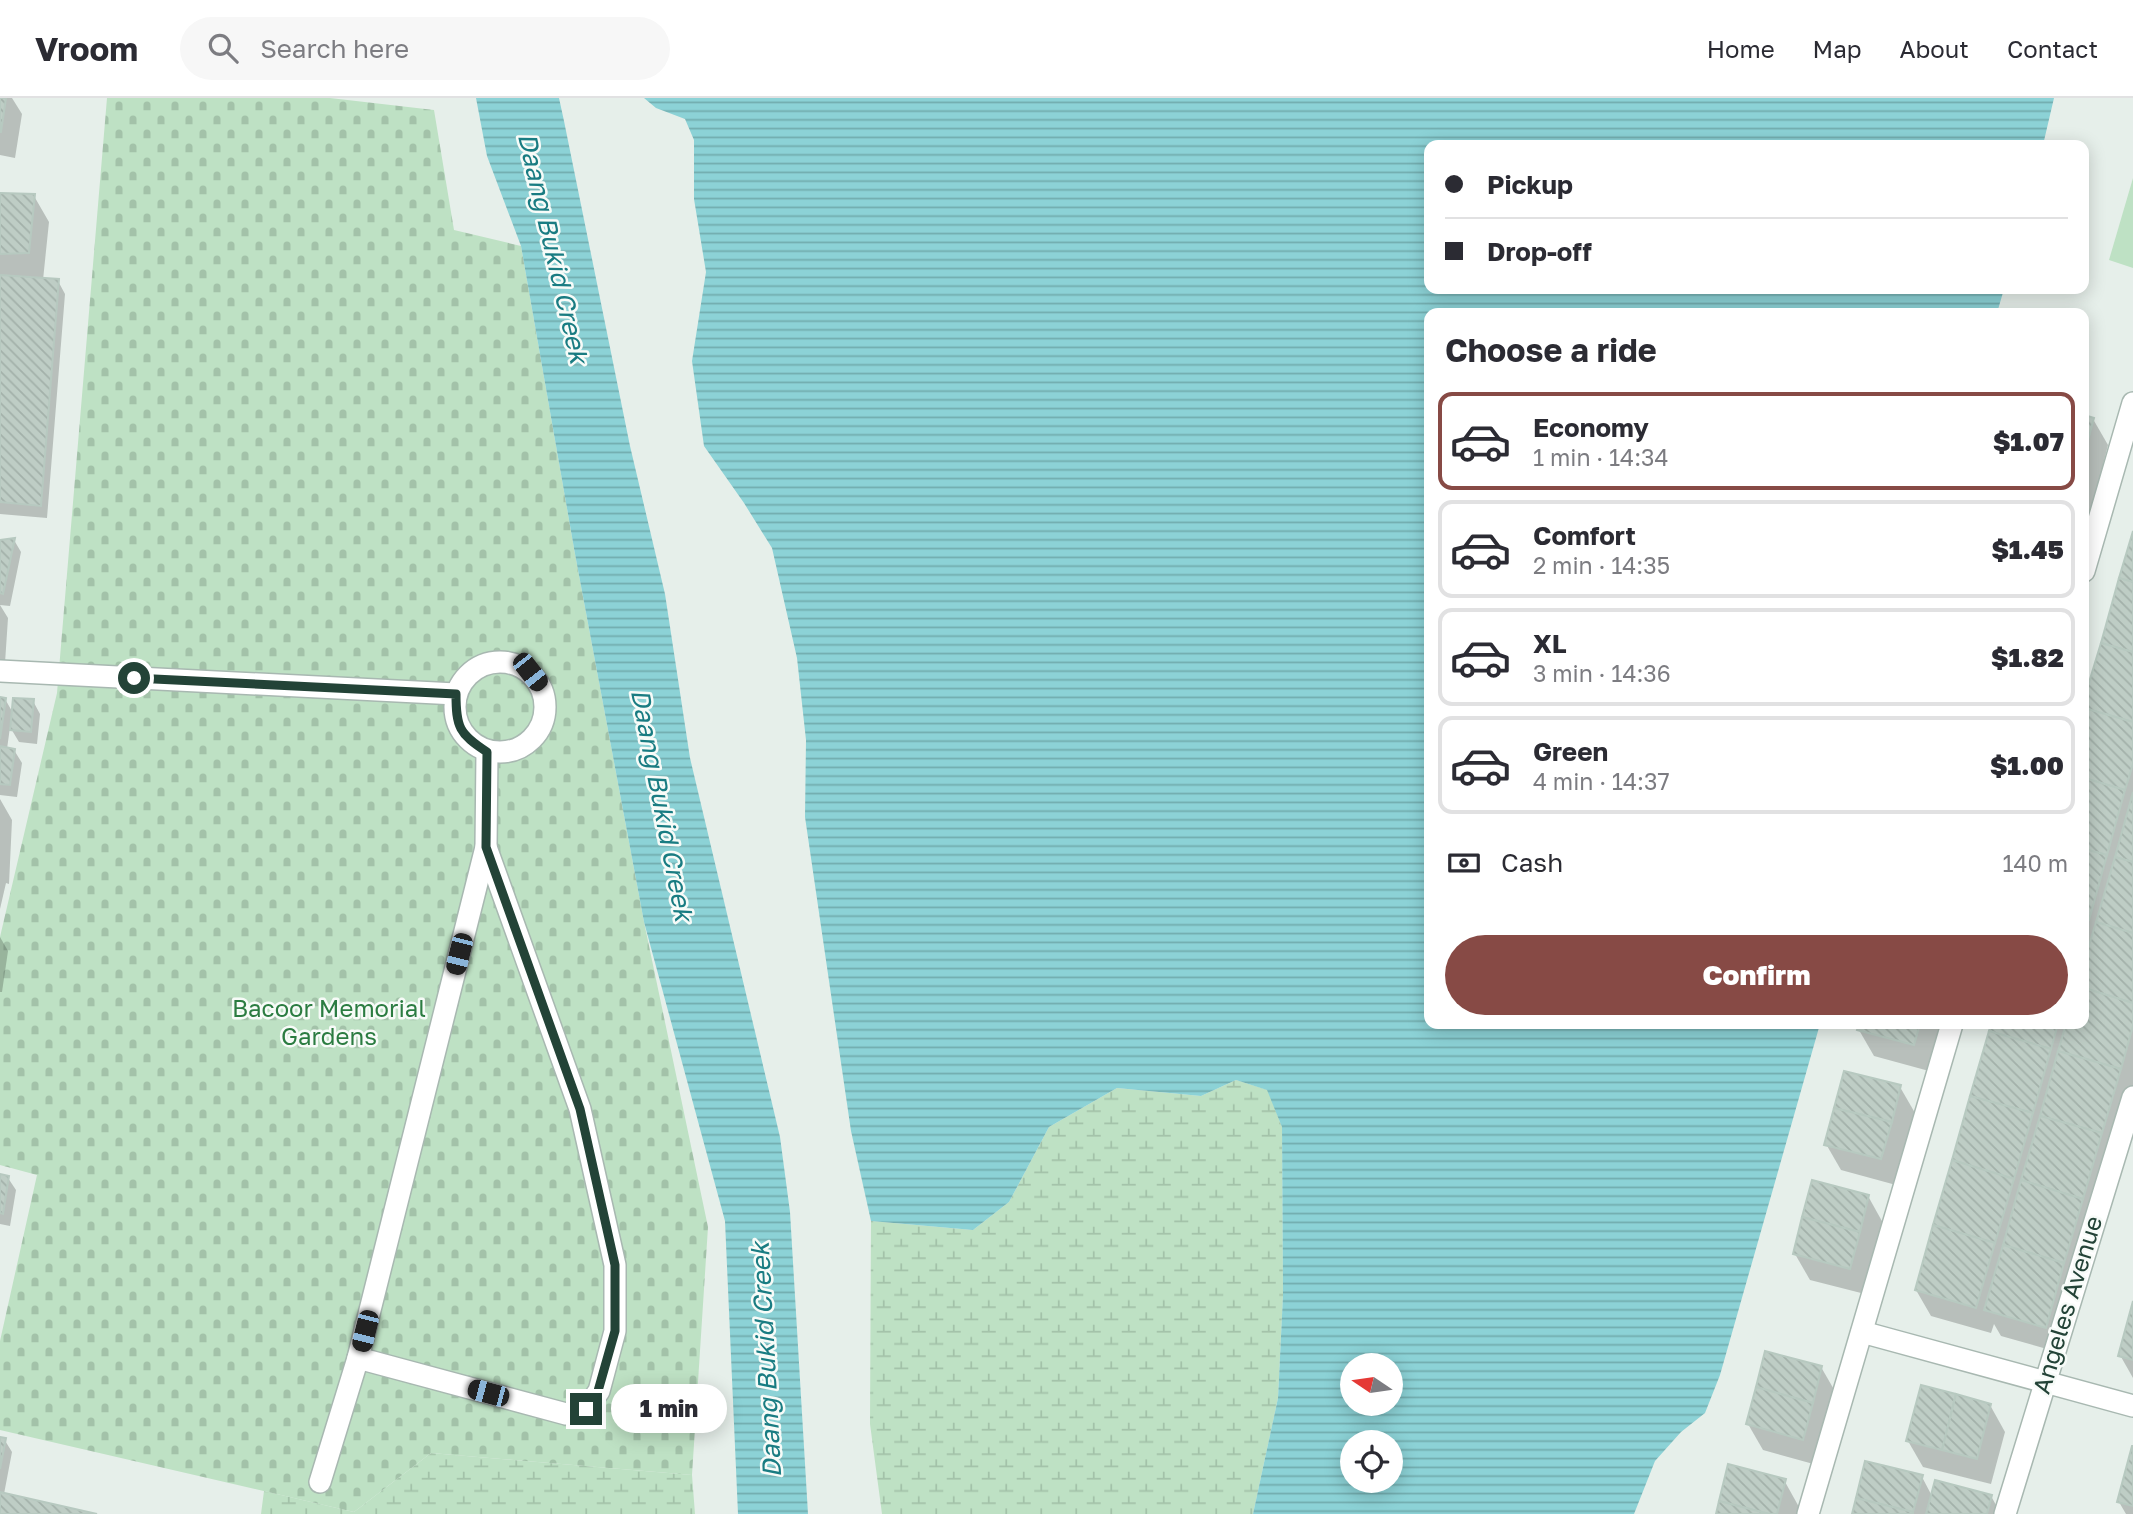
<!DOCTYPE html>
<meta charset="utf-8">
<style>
body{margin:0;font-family:"Golos Text",sans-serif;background:#f7f7f7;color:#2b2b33;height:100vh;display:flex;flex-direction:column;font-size:26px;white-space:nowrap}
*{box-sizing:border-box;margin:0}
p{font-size:23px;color:#7c7c81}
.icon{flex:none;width:38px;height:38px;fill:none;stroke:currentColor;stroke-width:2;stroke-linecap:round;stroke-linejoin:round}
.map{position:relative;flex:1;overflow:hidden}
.panel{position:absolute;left:1424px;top:210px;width:665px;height:721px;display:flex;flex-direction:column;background:#fff;border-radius:14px;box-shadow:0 4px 18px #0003}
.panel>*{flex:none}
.banner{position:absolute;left:1424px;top:42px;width:665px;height:154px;border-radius:14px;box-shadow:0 4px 18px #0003;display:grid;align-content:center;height:154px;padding:0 21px;background:#fff}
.needle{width:46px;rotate:283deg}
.fabs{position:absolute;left:1340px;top:1255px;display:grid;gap:14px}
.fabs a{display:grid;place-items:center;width:63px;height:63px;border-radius:50%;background:#fff;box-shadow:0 4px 18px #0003;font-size:35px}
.end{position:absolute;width:32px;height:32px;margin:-16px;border:9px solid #234337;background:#fff;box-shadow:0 0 0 4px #fff}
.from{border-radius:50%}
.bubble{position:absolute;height:49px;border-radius:24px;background:#fff;box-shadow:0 4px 18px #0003;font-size:23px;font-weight:800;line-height:49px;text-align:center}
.car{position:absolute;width:21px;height:42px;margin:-21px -10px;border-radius:9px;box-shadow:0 0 5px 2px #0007;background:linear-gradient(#222 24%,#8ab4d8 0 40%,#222 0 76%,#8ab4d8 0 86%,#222 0)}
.banner b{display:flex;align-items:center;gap:24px;height:66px;font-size:26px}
.banner b+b{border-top:2px solid #e1e1e2}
.banner i{width:18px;height:18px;background:#2b2b33}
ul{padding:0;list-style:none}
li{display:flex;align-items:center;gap:21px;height:98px;margin:0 14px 10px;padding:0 7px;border:4px solid #e1e1e2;border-radius:14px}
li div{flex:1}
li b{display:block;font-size:26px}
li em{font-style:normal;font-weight:800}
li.current{border-color:#874a45}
li>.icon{width:63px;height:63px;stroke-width:1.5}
h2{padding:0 21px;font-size:32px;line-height:84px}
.pay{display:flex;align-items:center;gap:18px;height:77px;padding:0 21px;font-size:26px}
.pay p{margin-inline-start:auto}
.action{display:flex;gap:14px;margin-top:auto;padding:14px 21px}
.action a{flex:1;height:80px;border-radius:42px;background:#874a45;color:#fff;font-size:28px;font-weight:800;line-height:80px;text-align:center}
header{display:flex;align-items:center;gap:42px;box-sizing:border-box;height:98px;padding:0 35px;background:#fff;border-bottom:2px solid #e1e1e2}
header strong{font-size:33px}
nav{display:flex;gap:38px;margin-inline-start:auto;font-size:24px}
.search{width:490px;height:63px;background:#f7f7f7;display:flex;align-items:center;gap:18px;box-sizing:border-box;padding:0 24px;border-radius:38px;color:#7c7c81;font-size:26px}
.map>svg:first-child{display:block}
.wetland{fill:url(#wetland-marsh)}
.cemetery{fill:url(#cemetery-stones)}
.pitch{fill:#bee1c4}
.water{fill:url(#water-rules);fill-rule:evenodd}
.shadow{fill:#0003}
.building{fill:url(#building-back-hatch);stroke:#b7c9c0;stroke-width:2}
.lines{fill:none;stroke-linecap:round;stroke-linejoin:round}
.service-casing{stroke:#a8b8b1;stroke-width:24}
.minor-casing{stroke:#a8b8b1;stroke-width:24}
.service{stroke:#fff;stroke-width:21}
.minor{stroke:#fff;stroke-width:21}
.route{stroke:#234337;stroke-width:9}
.labels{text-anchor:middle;stroke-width:5;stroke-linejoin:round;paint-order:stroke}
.park-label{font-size:24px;fill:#2b7c41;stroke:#f7fbf8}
.street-label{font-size:24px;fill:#234337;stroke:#f7fbf8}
.water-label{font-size:26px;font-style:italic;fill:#197c82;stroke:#f7fbf8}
</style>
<header>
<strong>Vroom</strong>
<div class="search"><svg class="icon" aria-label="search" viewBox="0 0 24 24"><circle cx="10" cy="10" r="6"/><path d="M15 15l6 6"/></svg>Search here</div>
<nav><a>Home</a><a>Map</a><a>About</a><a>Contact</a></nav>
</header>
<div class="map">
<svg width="2133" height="1416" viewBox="0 0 2133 1416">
<defs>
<pattern id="wetland-marsh" width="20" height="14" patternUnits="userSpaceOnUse" patternTransform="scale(1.75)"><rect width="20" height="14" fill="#bee1c4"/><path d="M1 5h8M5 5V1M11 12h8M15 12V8" fill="none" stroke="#a3c2a9"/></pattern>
<pattern id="cemetery-stones" width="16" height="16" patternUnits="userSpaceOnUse" patternTransform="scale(1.75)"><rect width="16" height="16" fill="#bee1c4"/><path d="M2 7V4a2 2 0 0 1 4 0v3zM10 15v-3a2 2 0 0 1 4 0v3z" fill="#a3c2a9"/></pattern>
<pattern id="water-rules" width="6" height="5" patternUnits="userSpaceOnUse" patternTransform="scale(1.75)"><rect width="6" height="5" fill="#8cd2d6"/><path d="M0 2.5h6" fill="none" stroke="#72acae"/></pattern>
<pattern id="building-back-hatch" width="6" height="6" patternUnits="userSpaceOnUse" patternTransform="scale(1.75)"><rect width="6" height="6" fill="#becdc5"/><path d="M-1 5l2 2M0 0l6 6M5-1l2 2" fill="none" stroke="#a3b1aa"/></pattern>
</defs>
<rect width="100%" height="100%" fill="#e6efea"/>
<!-- wetland -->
<g class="wetland">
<polygon points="1236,982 1268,992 1282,1029 1283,1197 1278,1300 1253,1416 882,1416 870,1326 871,1123 973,1132 1009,1104 1049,1029 1117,990 1201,998"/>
<polygon points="431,1355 692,1377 695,1416 261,1416 264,1393 354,1414"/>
</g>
<!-- cemetery -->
<polygon class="cemetery" points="107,0 330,0 434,12 454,132 521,148 575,456 644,824 708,1129 692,1377 431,1355 354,1414 0,1332 0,1243 37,1077 0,1067 0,839 57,595"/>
<!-- pitch -->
<polygon class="pitch" points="2133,80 2133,170 2109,162"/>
<!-- water -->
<g class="water">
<polygon points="476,0 559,0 564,23 630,348 665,496 690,660 780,1039 790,1114 808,1416 738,1416 725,1123 644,824 575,456 521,148 487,58"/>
<path d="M644,0h1410l-11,47h-613v144h574l-7,24h-567v711h390l-100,351 -15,38 -24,19 -26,29 -21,53h-381l25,-116 5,-103 -1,-168 -15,-37 -31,-10 -35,16 -84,-8 -68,39 -40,75 -36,28 -102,-9 -20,-90 -46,-314 1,-77 -9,-82 -25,-110 -28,-45 -40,-57 -12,-85 14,-89 -12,-73v-59l-9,-21 -29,-11zM1353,1267h38v39h-38zM1353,1344h38v38h-38z"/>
</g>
<!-- shadow -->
<g class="shadow">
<polygon points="0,0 12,0 22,16 15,60 0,57"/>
<polygon points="0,96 34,98 49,124 43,182 58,183 65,196 47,420 0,416"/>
<polygon points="2084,319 2093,321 2108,347 2090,419 2084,418"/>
<polygon points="2133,439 2133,1004 2061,1255 2001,1238 1994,1226 1991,1235 1931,1218 1916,1192 1993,926 2084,926 2084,608"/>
<polygon points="14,442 21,454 10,508 0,507 8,520 5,565 0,563 0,444"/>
<polygon points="0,601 5,601 13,615 33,603 40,616 37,646 19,644 10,629 7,651 14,652 22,665 17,699 0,697"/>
<polygon points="0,701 12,722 9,786 6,785 0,811"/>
<polygon points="0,839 8,853 2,894 0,894"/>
<polygon points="1861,926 1941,926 1929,973 1874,958 1859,932"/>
<polygon points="1900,989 1915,1015 1896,1087 1841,1072 1826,1046"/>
<polygon points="0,1078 8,1080 16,1092 10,1128 0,1126"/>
<polygon points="1868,1098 1883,1125 1865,1196 1810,1182 1795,1156"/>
<polygon points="2133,1210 2133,1280 2120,1257"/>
<polygon points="1821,1269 1836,1295 1817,1367 1763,1352 1748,1326"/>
<polygon points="1990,1307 2005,1334 1991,1386 1923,1369 1908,1343"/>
<polygon points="0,1341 4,1341 12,1354 4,1396 89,1416 0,1416"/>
<polygon points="2133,1350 2133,1416 2126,1416 2119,1404"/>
<polygon points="1922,1379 1932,1398 1991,1398 2001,1416 1854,1416"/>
<polygon points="1784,1382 1799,1409 1798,1416 1717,1416"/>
</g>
<!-- building -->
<g class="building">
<polygon points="0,0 6,0 1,34 0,34"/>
<polygon points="0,95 35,96 29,155 0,156"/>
<polygon points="0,177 59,181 41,408 0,404"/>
<polygon points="2084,317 2094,320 2084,357"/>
<polygon points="2133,433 2133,484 2119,480"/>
<polygon points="15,440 3,496 0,495 0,442"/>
<polygon points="2119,480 2133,484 2133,554 2101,545"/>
<polygon points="2101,545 2133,554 2133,624 2084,610 2084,601"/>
<polygon points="0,599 6,600 0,641"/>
<polygon points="13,600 34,601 31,634 10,632"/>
<polygon points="2084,610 2133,624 2133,666 2125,692 2084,680"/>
<polygon points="0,648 15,651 10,687 0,686"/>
<polygon points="2084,680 2125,692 2107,757 2084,751"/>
<polygon points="2133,694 2133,764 2115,759"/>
<polygon points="2084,751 2107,757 2089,822 2084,821"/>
<polygon points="2115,759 2133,764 2133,835 2096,824"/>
<polygon points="2096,824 2133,835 2133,905 2084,890 2084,864"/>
<polygon points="2084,890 2133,905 2133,928 2121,971 2058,953 2066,926 2084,926"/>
<polygon points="1859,926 1920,926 1914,947 1857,932"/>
<polygon points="1991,926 2058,926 2051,951 1989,933"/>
<polygon points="1989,933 2051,951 2033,1015 1970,998"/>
<polygon points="2058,953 2121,971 2102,1035 2040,1018"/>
<polygon points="1844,973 1901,987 1892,1024 1834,1010"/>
<polygon points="1970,998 2033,1015 2014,1081 1952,1062"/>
<polygon points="1834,1010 1892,1024 1881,1061 1824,1047"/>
<polygon points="2040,1018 2102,1035 2083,1101 2021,1082"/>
<polygon points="1952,1062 2014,1081 1995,1145 1933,1127"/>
<polygon points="0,1076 9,1078 3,1116 0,1115"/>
<polygon points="1812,1082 1869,1097 1860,1134 1802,1119"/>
<polygon points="2021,1082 2083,1101 2064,1165 2003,1147"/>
<polygon points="1802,1119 1860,1134 1850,1171 1793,1156"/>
<polygon points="1933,1127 1995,1145 1976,1210 1915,1192"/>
<polygon points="2003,1147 2064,1165 2046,1230 1984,1212"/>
<polygon points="2133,1203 2133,1262 2118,1258"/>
<polygon points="1765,1253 1822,1268 1813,1305 1756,1289"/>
<polygon points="1921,1287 1956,1296 1942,1352 1906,1343"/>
<polygon points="1756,1289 1813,1305 1803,1342 1746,1326"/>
<polygon points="1956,1296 1991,1306 1977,1361 1942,1352"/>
<polygon points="0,1339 6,1340 0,1371"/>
<polygon points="2132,1348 2133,1348 2133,1408 2117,1404"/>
<polygon points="1865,1363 1923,1377 1913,1414 1856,1400"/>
<polygon points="1728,1366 1786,1381 1777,1416 1769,1416 1719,1403"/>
<polygon points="1935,1382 1992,1397 1987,1416 1926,1416"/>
<polygon points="0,1394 97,1416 0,1416"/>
<polygon points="1856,1400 1913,1414 1913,1416 1852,1416"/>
<polygon points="1719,1403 1769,1416 1716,1416"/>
</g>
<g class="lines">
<!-- service casing -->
<g class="service-casing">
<g id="service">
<circle cx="500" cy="609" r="45"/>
<polyline points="0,573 456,596"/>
<polyline points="358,1260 566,1316 586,1311 599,1293 615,1233 615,1167 580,1011 486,749"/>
<polyline points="320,1384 358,1260 486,749 487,654"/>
</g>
</g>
<!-- minor casing -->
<g class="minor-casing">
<g id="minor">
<polyline points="2084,473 2133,305"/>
<polyline points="1862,1234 2133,1308"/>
<polyline points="1808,1416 1952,926"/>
<polyline points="2005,1416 2133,999"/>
</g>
</g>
<!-- service -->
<use href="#service" class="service"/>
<!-- minor -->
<use href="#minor" class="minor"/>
</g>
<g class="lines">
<!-- route -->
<path class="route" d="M134,580l322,16c0,33 3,40 31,58l-1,95 94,262 35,156v66l-17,60 -12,18"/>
</g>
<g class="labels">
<!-- park labels -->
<g class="park-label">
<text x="329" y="919">Bacoor Memorial<tspan x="329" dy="28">Gardens</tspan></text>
</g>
<!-- street labels -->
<g class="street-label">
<text transform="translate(2068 1207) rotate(-73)" y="8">Angeles Avenue</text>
</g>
<!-- water labels -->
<g class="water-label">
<text transform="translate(553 150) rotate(77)" y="9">Daang Bukid Creek</text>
<text transform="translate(662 707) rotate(79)" y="9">Daang Bukid Creek</text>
<text transform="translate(766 1262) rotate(-93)" y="9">Daang Bukid Creek</text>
</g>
</g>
</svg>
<div class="fabs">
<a><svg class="needle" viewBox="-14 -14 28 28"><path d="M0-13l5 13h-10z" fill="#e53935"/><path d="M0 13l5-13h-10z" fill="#7c7c81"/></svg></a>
<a><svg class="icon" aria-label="locate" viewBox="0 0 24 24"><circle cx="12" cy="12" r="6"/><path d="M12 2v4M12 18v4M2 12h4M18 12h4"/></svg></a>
</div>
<i class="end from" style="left:134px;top:580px"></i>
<i class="end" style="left:586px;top:1311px"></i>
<div class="bubble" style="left:611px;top:1286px;width:116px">1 min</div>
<i class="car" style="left:530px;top:574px;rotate:142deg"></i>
<i class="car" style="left:459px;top:856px;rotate:194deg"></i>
<i class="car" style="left:365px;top:1233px;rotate:194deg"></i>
<i class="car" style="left:488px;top:1295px;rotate:285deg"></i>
<div class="banner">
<b><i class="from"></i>Pickup</b>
<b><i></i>Drop-off</b>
</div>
<section class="panel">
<h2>Choose a ride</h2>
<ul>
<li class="current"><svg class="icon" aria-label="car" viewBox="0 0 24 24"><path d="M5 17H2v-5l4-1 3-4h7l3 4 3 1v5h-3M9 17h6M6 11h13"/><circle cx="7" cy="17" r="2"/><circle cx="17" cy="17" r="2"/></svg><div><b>Economy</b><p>1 min · 14:34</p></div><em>$1.07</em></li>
<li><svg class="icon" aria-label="car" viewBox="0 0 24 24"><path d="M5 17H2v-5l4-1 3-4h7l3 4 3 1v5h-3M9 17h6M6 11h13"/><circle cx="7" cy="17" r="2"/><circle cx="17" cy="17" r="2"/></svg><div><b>Comfort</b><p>2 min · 14:35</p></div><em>$1.45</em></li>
<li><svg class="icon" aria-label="car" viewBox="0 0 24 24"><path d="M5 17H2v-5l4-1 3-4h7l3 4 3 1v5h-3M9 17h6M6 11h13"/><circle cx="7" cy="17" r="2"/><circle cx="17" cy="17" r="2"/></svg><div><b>XL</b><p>3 min · 14:36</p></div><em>$1.82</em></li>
<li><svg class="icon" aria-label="car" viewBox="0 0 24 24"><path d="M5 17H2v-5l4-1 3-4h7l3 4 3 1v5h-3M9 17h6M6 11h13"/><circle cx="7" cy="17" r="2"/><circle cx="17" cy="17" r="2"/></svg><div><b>Green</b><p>4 min · 14:37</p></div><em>$1.00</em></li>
</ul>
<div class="pay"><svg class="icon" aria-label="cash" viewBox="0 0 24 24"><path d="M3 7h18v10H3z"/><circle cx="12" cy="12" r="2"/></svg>Cash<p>140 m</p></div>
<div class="action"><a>Confirm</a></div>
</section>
</div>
